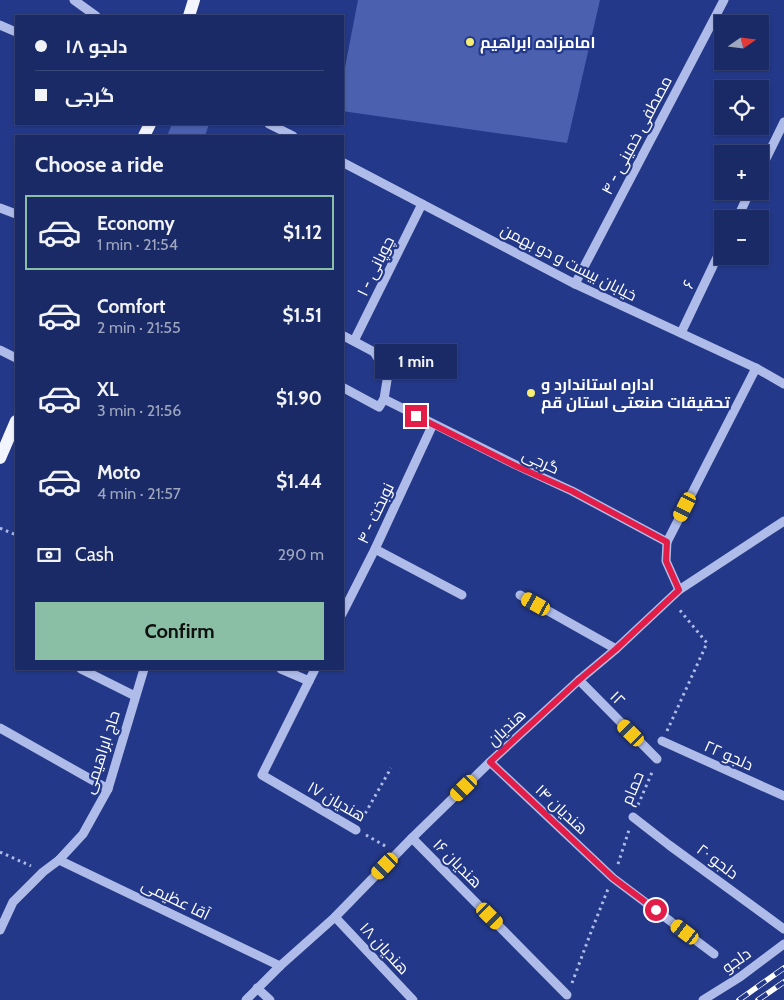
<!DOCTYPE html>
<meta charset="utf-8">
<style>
body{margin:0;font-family:Cabin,Cairo,sans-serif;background:#27366f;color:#f1f3f6;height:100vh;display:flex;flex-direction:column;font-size:19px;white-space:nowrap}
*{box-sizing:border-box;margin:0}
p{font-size:16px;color:#9fa7bf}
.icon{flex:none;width:28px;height:28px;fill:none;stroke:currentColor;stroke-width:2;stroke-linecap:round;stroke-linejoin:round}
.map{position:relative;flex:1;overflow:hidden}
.details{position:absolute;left:15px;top:135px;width:329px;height:535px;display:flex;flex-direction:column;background:#1a2a66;border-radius:0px;box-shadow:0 1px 4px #0004,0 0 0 1px #38467a}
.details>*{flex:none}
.hud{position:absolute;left:15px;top:15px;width:329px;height:110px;border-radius:0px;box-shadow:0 1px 4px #0004,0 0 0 1px #38467a;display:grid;align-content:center;height:110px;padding:0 20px;background:#1a2a66}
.needle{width:32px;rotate:76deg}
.fabs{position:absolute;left:714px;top:15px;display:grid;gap:10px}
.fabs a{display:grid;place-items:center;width:55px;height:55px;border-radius:0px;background:#1a2a66;box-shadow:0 1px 4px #0004,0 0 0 1px #38467a;font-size:25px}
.end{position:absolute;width:22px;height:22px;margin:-11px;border:6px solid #e11d48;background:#fff;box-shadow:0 0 0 2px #fff}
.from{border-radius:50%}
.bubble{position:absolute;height:35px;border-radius:0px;background:#1a2a66;box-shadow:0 1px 4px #0004,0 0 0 1px #38467a;font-size:16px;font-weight:700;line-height:35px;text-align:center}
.car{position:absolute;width:15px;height:30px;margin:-15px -8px;border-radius:6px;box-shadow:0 0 4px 1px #0007;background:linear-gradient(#f5c518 24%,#345 0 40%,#f5c518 0 76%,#345 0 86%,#f5c518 0)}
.hud b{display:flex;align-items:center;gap:18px;height:48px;font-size:19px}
.hud b+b{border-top:1px solid #38467a}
.hud i{width:12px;height:12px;background:#f1f3f6}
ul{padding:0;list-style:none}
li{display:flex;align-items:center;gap:15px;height:75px;margin:0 10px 8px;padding:0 10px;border:2px solid transparent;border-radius:0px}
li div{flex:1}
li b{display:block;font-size:19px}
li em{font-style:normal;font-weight:700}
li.active{border-color:#8abfa5}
li>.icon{width:45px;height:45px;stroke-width:1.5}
h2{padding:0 20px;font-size:22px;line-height:60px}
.pay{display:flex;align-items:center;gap:12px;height:55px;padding:0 20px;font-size:19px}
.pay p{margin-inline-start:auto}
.button{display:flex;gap:10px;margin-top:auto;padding:10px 20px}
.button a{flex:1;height:58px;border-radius:0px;background:#8abfa5;color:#111;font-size:20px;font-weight:700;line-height:58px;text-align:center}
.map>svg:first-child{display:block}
.building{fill:#4b61b0}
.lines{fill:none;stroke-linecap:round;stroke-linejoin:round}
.path{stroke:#afbce9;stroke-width:3;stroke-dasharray:2.5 4;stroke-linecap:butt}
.minor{stroke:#afbce9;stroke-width:9}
.major{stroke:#f2f4fe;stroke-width:12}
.rail-casing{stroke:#fff;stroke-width:5.5}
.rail{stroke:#233888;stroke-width:4;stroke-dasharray:11;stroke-linecap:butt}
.route{stroke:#e11d48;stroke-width:6}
.poi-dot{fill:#f4ed72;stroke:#233888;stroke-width:2}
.labels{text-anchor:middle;stroke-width:4.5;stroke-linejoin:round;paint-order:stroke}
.poi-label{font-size:16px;font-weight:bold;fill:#fff;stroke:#233888;text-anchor:start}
.street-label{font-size:16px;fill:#fff;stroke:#233888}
</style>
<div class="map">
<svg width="784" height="1000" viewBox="0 0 784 1000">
<rect width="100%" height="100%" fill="#233888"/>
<!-- building -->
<g class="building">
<polygon points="358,0 600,0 567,143 342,111 342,83"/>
<polygon points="172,124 209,124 205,136 167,136"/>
</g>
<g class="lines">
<!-- path -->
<g class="path">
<polyline points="0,528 16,535"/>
<polyline points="667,731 707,643 678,608"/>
<polyline points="638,805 653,770"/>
<polyline points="362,819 391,768"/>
<polyline points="366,835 387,847"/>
<polyline points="0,852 31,866"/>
<polyline points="618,864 629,830"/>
<polyline points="572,983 591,932 608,889"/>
</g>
<!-- minor -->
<g class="minor">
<polyline points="74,0 96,16"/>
<polyline points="0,25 16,32"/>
<polyline points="269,124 293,136"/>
<polyline points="342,162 575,284 756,368 784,384"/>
<polyline points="760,171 784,122"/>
<polyline points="0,208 16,214"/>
<polyline points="737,219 750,191"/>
<polyline points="575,284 724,0"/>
<polyline points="681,333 722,247"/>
<polyline points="342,335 374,352 388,374 384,399 379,407 342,387"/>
<polyline points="354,341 422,204"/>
<polyline points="0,350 16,358"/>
<polyline points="384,399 516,465 572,491 667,542 666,561 679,590"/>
<polyline points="667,542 756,368"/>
<polyline points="375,549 462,595"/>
<polyline points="520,595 616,649"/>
<polyline points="342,614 375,549 433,424"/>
<polyline points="81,669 135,696"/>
<polyline points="281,669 309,681"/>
<polyline points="315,669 262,775 356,830"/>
<polyline points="579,680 657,759"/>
<polyline points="0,728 108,789"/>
<polyline points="662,741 784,796"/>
<polyline points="490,762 613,878 714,954"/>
<polyline points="633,817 669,845 784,929"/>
<polyline points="412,838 567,995"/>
<polyline points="59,860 280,966"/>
<polyline points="335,917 413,1000"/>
<polyline points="0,930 13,902 43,872 59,860 83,834 108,789 144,669"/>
<polyline points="257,988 270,1000"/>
<polyline points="246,1000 280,966 335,917 412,838 490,762 579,680 616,649 679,590 784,521"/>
<polyline points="703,1000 740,977 784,944"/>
</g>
<!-- major -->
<g class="major">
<polyline points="189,16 194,0"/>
<polyline points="144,136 150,124"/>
<polyline points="0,458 16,421"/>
</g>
<!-- rail casing -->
<g class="rail-casing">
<g id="rail">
<polyline points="739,1000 784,968"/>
<polyline points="758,1000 784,982"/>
</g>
</g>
<!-- rail -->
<use href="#rail" class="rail"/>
</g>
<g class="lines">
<!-- route -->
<polyline class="route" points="416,416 516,466 572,491 667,542 666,561 679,590 616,649 579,680 490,762 613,878 656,910"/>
</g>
<!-- markers -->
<g class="poi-dot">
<circle cx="470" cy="42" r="5"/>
<circle cx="531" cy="393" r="5"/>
</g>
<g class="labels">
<!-- poi labels -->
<g class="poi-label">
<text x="480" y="48">امامزاده ابراهیم</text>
<text x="541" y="390">اداره استاندارد و<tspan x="541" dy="18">تحقیقات صنعتی استان قم</tspan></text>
</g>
<!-- street labels -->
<g class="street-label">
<text transform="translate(636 135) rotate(-62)" y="6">۴ - مصطفی خمینی</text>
<text transform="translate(569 262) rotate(27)" y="6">خیابان بیست و دو بهمن</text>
<text transform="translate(375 266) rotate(-64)" y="6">۱ - چوپانی</text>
<text transform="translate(688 284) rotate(-64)" y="6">۶</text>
<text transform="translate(541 461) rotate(25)" y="6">گرجی</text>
<text transform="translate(375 513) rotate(-65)" y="6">۴ - نوبخت</text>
<text transform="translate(618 698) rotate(45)" y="6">۱۲</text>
<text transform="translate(506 727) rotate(-43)" y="6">هندیان</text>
<text transform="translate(101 752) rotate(-72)" y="6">حاج ابراهیمی</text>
<text transform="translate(729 755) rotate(24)" y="6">دلجو ۲۲</text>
<text transform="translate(632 788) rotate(-68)" y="6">حمام</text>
<text transform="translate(337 801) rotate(30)" y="6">هندیان ۱۷</text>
<text transform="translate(562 809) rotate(43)" y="6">هندیان ۱۴</text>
<text transform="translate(718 861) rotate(37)" y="6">دلجو ۲۰</text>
<text transform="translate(458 863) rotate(45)" y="6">هندیان ۱۶</text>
<text transform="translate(176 899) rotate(26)" y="6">آقا عظیمی</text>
<text transform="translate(385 948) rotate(47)" y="6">هندیان ۱۸</text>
<text transform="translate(736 960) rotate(-35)" y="6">دلجو</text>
</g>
</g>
</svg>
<div class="fabs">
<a><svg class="needle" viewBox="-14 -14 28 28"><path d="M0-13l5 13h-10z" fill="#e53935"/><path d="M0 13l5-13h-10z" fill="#9fa7bf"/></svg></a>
<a><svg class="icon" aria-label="locate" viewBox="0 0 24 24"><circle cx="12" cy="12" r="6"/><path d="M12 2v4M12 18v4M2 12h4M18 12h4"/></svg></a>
<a>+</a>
<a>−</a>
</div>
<i class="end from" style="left:656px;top:910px"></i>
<i class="end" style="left:416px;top:416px"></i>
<div class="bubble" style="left:375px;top:344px;width:82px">1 min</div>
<i class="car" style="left:685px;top:507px;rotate:207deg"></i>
<i class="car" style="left:536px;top:604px;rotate:299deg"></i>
<i class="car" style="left:631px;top:733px;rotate:315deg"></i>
<i class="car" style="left:464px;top:788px;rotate:226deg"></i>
<i class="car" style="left:385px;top:866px;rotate:224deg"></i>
<i class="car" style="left:490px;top:916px;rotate:135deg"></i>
<i class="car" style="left:685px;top:932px;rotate:307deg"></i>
<div class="hud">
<b><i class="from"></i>دلجو ۱۸</b>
<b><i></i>گرجی</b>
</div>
<section class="details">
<h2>Choose a ride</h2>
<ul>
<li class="active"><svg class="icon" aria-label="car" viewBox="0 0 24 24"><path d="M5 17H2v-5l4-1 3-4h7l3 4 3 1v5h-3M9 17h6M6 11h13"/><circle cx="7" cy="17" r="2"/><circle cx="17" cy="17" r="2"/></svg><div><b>Economy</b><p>1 min · 21:54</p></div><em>$1.12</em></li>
<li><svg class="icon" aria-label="car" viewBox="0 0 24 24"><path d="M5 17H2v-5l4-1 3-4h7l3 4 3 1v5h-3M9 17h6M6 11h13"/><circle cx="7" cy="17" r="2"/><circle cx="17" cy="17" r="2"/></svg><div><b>Comfort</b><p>2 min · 21:55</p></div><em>$1.51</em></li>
<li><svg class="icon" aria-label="car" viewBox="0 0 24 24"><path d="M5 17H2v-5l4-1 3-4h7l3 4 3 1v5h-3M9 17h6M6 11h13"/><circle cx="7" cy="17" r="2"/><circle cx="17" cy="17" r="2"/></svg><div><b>XL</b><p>3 min · 21:56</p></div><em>$1.90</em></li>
<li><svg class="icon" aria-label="car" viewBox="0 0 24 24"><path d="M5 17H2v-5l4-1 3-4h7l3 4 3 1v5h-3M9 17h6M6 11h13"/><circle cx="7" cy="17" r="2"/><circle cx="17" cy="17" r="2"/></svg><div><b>Moto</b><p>4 min · 21:57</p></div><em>$1.44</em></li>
</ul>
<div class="pay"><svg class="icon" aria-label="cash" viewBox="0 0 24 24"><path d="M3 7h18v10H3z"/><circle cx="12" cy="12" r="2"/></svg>Cash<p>290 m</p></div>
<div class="button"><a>Confirm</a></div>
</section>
</div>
